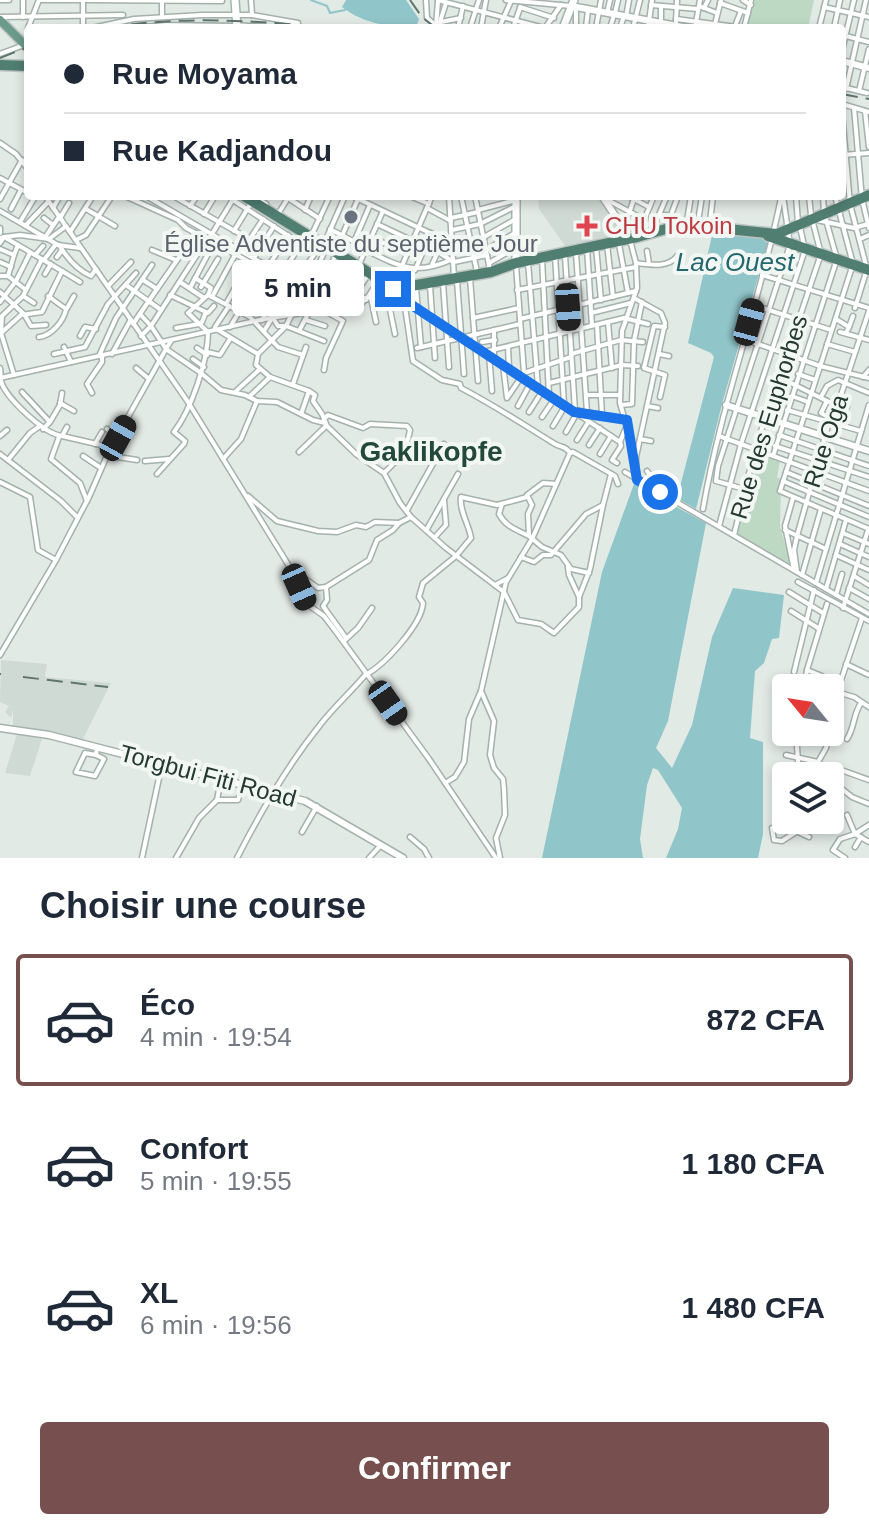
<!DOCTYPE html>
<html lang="fr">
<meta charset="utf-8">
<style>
body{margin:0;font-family:Arial,sans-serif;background:#f2f2f3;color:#1f2937;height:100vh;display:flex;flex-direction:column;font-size:30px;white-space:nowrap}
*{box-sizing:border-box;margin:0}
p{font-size:26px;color:#747a83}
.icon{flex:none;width:44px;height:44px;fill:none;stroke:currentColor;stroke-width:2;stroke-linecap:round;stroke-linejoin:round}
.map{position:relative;height:858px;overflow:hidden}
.side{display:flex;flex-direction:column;background:#fff;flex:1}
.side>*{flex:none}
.top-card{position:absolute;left:24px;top:24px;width:822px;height:176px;border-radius:8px;box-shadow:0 4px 12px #0003;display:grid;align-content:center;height:176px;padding:0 40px;background:#fff}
.needle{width:52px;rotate:300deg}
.fabs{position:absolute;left:772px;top:674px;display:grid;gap:16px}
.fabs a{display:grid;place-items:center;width:72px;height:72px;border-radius:8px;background:#fff;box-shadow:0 4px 12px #0003;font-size:40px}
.end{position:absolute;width:36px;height:36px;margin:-18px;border:10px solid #1a73e8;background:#fff;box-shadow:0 0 0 4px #fff}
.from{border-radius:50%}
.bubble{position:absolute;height:56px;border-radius:8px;background:#fff;box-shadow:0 4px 12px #0003;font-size:26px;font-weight:600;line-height:56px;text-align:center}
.car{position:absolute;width:24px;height:48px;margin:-24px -12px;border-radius:10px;box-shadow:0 0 6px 2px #0007;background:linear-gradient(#222 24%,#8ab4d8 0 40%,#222 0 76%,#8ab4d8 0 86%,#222 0)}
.top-card b{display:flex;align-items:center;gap:28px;height:76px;font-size:30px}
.top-card b+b{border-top:2px solid #e0e1e3}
.top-card i{width:20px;height:20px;background:#1f2937}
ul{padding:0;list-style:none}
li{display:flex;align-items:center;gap:24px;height:132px;margin:0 16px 12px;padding:0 24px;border:4px solid transparent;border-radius:8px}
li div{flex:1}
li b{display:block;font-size:30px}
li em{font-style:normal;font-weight:600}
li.active{border-color:#764f4e}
li>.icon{width:72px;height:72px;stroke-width:1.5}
h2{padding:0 40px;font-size:36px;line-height:96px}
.cta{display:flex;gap:16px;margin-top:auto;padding:16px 40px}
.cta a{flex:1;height:92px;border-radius:8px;background:#764f4e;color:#fff;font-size:32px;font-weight:600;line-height:92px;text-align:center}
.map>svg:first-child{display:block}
.built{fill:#d0dad5}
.green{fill:#bdd9c3}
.water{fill:#90c5c9}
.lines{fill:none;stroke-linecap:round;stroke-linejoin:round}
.stream{stroke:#90c5c9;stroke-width:2}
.minor-casing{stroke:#a5b1ac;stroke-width:7}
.tertiary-casing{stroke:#a5b1ac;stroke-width:9}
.secondary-casing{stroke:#a2b5ad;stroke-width:10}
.primary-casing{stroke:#bdc4c2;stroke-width:11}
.trunk-casing{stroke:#bdc4c2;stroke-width:13}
.minor{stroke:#fff;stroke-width:4}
.tertiary{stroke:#fff;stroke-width:6}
.secondary{stroke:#fff;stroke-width:7}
.primary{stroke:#6c9b8b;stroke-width:8}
.trunk{stroke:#507e70;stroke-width:10}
.rail{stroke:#5f756d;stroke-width:2;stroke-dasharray:16 8;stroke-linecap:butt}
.route{stroke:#1a73e8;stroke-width:10}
.worship-dot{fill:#6b7280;stroke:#f2f7f4;stroke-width:3}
.health-dot{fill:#e0444e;stroke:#f2f7f4;stroke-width:3}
.labels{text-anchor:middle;stroke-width:8;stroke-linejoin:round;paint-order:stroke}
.health-label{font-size:24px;fill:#be3a42;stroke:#f2f7f4;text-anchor:start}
.worship-label{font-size:24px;fill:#5b616d;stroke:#f2f7f4}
.street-label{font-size:24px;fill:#243932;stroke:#f2f7f4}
.water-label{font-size:26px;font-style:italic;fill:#25676e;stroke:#f2f7f4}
.quarter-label{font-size:28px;font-weight:bold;fill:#22493c;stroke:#f2f7f4}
</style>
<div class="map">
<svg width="869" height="858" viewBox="0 0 869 858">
<rect width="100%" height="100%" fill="#e2eae6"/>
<!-- built -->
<g class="built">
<polygon points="538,196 601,196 628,236 607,241 599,240 568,250 539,209"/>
<polygon points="1,660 47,664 45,677 111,683 82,741 50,731 13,726 13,710 11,718 5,712 9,706 0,702"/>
<polygon points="17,734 42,739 30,776 5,773"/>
</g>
<!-- green -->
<g class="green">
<polygon points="754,0 814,0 808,28 746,28"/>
<polygon points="757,452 780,461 777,477 781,480 780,527 792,567 735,535"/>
</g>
<!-- water -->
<g class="water">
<path d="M346,0h60l13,19 -3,8c-27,0 -52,-3 -74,-20z"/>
<polygon points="716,233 755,235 769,239 722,404 696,509 677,498 714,357 711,353 688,343 712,235"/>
<polygon points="634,484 706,523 668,721 656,748 672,768 692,725 712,637 733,588 784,595 779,638 772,639 764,663 755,671 750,738 763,742 763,834 758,858 666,858 678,829 682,808 658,770 653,768 647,785 640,839 643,858 542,858 602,572"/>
</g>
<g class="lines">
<!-- stream -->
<polyline class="stream" points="311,0 327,6 330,13 345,10"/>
<!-- minor casing -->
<g class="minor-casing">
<g id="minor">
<polyline points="0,0 9,0"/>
<polyline points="23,0 23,17"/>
<polyline points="39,0 83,0 83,28"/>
<polyline points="84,0 222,1"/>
<polyline points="251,0 252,15"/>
<polyline points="426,0 427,18 439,28"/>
<polyline points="438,0 544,28"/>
<polyline points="506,0 571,6"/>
<polyline points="743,0 751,5"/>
<polyline points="720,3 748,13"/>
<polyline points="651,5 698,9"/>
<polyline points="699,6 717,13"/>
<polyline points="520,7 554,18"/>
<polyline points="824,7 869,17"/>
<polyline points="704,8 708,0"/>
<polyline points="607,13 610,0"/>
<polyline points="615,13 618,0"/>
<polyline points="162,16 162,0"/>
<polyline points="0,17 123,15"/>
<polyline points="626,17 629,0"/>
<polyline points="676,19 744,28"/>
<polyline points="441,22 461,18"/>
<polyline points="676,22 677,0"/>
<polyline points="661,23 661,6"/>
<polyline points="436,26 438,1"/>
<polyline points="735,26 741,11"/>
<polyline points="586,27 588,10"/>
<polyline points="28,28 39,0"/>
<polyline points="92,28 134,19 202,15 252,15 298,23 298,28"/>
<polyline points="132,28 166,25 235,26"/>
<polyline points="438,28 446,3"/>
<polyline points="458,28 463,6"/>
<polyline points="470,28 479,0"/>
<polyline points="481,28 486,0"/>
<polyline points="499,28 511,1"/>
<polyline points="513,28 520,8"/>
<polyline points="545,28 561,5"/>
<polyline points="576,28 576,7"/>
<polyline points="596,28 601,0"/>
<polyline points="610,28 614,15"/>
<polyline points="620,28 624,16"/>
<polyline points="633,28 640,0"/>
<polyline points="648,28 652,0"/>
<polyline points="695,28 700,0"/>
<polyline points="714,28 721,0"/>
<polyline points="744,28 751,0"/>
<polyline points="819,28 826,0"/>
<polyline points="834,28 840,0"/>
<polyline points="842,35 869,42"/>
<polyline points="842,50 854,0"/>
<polyline points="0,54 24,45"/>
<polyline points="842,87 867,93"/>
<polyline points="846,89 866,0"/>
<polyline points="859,91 869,49"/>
<polyline points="842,104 869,112"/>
<polyline points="854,108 862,199 868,224"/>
<polyline points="865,111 869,147"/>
<polyline points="842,113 850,204 867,269 855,308"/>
<polyline points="0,143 16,154 28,169"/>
<polyline points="842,155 869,153"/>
<polyline points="0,178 28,193"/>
<polyline points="45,196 188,402 289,566 307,604 324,616 334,629 429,759 496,858"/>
<polyline points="125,196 178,220 186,228 259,267 282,285 311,299 323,310 343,321 326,358 324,370"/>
<polyline points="146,196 334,305 392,292"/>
<polyline points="254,196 266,204"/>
<polyline points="285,196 320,219"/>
<polyline points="352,196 451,243"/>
<polyline points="410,196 429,204"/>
<polyline points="449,196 454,277"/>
<polyline points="461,196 477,272"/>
<polyline points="475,196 490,270"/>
<polyline points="628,196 649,207"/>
<polyline points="796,196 798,223"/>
<polyline points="835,196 853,264 780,491 869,529"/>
<polyline points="175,197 249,239"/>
<polyline points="604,198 645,220"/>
<polyline points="0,199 22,160"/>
<polyline points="233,200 301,244 313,247"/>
<polyline points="190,206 197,196"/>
<polyline points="53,208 60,196"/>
<polyline points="427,208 451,221"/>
<polyline points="11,209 21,190"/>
<polyline points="86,209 115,226"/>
<polyline points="305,210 311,196"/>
<polyline points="478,210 516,200"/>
<polyline points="0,211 58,245 80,248"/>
<polyline points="204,214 215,196"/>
<polyline points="278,214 288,198"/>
<polyline points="659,215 671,215 678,196"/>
<polyline points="44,218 53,225"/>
<polyline points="60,218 69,203"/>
<polyline points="451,218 478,212"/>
<polyline points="817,220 854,228 868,224 869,228"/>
<polyline points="20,222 35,197"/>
<polyline points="377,224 413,241"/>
<polyline points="26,225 49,201"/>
<polyline points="686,227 691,196"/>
<polyline points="0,228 0,233"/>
<polyline points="697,228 702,196"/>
<polyline points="330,229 366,248"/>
<polyline points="452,230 480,224 514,207"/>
<polyline points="709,230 713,196"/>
<polyline points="234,231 251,203"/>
<polyline points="652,231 667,196"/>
<polyline points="70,232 93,196"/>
<polyline points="628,232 627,219 635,196"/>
<polyline points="212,234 235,196"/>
<polyline points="312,234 330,196"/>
<polyline points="638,235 654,196"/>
<polyline points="46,236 59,217"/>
<polyline points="342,236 358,199"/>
<polyline points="371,237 407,254"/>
<polyline points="484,237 514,220"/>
<polyline points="0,238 4,237 18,245 14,255 0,249"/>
<polyline points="860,239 869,235"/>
<polyline points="76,240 86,235 112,196"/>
<polyline points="630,240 636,263 637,288 622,331 620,403 636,459 637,478"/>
<polyline points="354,242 370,205"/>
<polyline points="0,243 4,237 20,235 49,239 65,227"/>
<polyline points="175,243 185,249"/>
<polyline points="324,244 345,196"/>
<polyline points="607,244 613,297"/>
<polyline points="619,244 628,293"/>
<path d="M59,245c8,13 18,25 32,31l5,-7"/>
<polyline points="452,246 484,239"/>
<polyline points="596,247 601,300"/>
<polyline points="587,248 592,325"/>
<polyline points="152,250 176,260"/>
<path d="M366,250c34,17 50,26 87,9"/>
<polyline points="486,250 515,233"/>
<polyline points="242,251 263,219"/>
<polyline points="647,251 649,264"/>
<polyline points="438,252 452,261"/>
<polyline points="576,253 587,412"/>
<polyline points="35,255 43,246"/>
<polyline points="555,255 564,404"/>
<polyline points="565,256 575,411"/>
<polyline points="57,257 62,250"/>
<polyline points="254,258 274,226"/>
<polyline points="542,259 549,395"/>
<polyline points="44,260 56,244"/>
<polyline points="0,262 11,267"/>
<polyline points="454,262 487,255"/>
<polyline points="528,262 538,387"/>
<polyline points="489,263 515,248"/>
<path d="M636,263c14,2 33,5 41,-7"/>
<polyline points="432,265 443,239"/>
<polyline points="268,267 288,235"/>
<polyline points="415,270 431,233"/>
<polyline points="62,271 80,282"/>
<polyline points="45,274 51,264"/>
<polyline points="282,274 306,236"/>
<polyline points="762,275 869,308"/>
<polyline points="0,276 8,276 26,290"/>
<polyline points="8,276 14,255"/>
<polyline points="195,278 211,288 208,295"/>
<polyline points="470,278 478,381"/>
<polyline points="296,281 320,246"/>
<polyline points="393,281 401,268 432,196"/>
<polyline points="457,281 464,374"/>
<polyline points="180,282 204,298"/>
<polyline points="443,283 449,367"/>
<polyline points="126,285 161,310"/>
<polyline points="108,286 131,262"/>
<polyline points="430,286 435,358"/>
<polyline points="201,287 218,259"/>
<polyline points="190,288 209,252"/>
<polyline points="416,288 421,347"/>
<polyline points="157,289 196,233"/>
<polyline points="309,289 325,250"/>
<polyline points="517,290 636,267"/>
<polyline points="0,292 24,314 31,326 46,325"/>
<polyline points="392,292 484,352 624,318 648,324"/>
<polyline points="170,295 208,313 214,306"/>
<polyline points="319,295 335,256"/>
<polyline points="387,295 395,334"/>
<polyline points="23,296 34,303"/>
<polyline points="212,297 235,255"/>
<polyline points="371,298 376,322"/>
<polyline points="634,298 661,313 665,323 636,457"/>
<polyline points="366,300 378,281"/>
<path d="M404,300l9,61 29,19 18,4 1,4c33,17 63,37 94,56 7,4 11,2 15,9l3,-1 42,24 3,8"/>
<polyline points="330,301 346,262"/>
<polyline points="0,302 16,281 30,253"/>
<polyline points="350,302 368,275"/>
<polyline points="226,304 249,263"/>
<polyline points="334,305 357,269 383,211"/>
<polyline points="753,305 831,330"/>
<polyline points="66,310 74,296"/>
<polyline points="357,311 364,300"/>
<polyline points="591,313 631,303"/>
<polyline points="273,318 278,326 286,326 324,341"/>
<polyline points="473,318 519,308"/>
<polyline points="520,319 636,291"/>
<polyline points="836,319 849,327 846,333"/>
<polyline points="262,320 282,285"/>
<polyline points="306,320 325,326"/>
<polyline points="202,322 206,312"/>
<polyline points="608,322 612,368"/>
<polyline points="133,324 157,289 143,280"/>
<polyline points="597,325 602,415"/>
<polyline points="215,327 229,306"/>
<polyline points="230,327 264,271"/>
<polyline points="849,327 853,316"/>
<polyline points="176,328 199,324"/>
<polyline points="218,330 258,354 256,365 270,377 309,391 301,414"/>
<polyline points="264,331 290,289"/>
<polyline points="299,331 309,312"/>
<polyline points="840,332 869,340"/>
<polyline points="0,334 21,315 42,312 62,271 18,245"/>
<polyline points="80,336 85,327 96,329"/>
<polyline points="141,336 151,326 207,239"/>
<path d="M39,337c12,-1 25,-16 27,-28l-18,-13"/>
<polyline points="744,339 820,366 869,378"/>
<polyline points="171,341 166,349 201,373 221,390 245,395 257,401 277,402 313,420 325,423"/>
<polyline points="482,342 495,340"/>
<polyline points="827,344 855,352"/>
<polyline points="64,347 71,362"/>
<polyline points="508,347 509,368"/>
<polyline points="197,348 207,355"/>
<polyline points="417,348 520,324"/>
<polyline points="207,352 220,355 230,339"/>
<polyline points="485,353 620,442"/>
<polyline points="54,354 85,347 108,304 136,273"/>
<polyline points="112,354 130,321"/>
<polyline points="258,354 286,326 301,296"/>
<polyline points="571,354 621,340 643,342"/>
<polyline points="659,354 669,356"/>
<polyline points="489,355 492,391"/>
<polyline points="99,356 116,318 152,265"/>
<polyline points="193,359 204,367"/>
<polyline points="494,359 494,330"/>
<polyline points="503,365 507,398 524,373 516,265"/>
<path d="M0,368c1,4 0,9 1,13 4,16 43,53 61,55l5,-9"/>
<polyline points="136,368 149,379"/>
<polyline points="524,373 571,357"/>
<polyline points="798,374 815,380"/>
<polyline points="14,375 1,333 2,316 23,296 42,259"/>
<polyline points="779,377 837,406"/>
<polyline points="863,377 869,370"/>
<polyline points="0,378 264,319 309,312"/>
<polyline points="549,383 622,365 638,366"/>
<polyline points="293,384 306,347"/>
<polyline points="309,391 315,395 313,401 322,414 327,426 356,454 384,473 400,503 411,517 446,548 504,592 518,620 541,624 554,633 579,607 579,597 590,569 603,505"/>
<polyline points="22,392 48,420 49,423 43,429"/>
<polyline points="235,392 260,369"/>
<polyline points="92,393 87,384 102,362 102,355"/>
<polyline points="586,395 620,395"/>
<polyline points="792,396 808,402"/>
<polyline points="249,397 270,377"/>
<polyline points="660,397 665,375 644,368 654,326 665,327"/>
<polyline points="821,397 827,386 838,380 869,393"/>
<polyline points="827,401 821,413 830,418"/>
<polyline points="60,403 74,411"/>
<polyline points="838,404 847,407"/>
<polyline points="621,405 632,404 634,341 642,302"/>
<polyline points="518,406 530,384"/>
<polyline points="647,406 658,408"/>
<polyline points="575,410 627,420"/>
<polyline points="787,410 861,431"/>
<polyline points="529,412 543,390"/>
<polyline points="542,417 555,398"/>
<path d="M324,419l4,-4 35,13 7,-4 37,2 3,4c-3,19 -13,31 -26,43"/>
<polyline points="50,422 60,405 62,393"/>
<polyline points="553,426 565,406"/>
<polyline points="107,429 118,438"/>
<polyline points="566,432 577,413"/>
<polyline points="779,435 869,466"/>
<polyline points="0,436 7,430"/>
<polyline points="62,436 101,445 118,457 137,460"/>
<polyline points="719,436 869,491"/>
<polyline points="59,437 51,459 80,483 87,501"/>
<polyline points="640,439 651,441"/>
<polyline points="577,440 589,421"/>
<polyline points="95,444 102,432"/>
<polyline points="589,445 600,428"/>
<polyline points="775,446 869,477"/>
<polyline points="299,452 326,426"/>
<polyline points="0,454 61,501 77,517"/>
<polyline points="600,454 611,436"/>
<polyline points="83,456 101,468"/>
<polyline points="773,456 837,259 824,213 823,196"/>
<polyline points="223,459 241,439 257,401"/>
<polyline points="8,460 30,433 40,426"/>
<polyline points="145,461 169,459"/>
<polyline points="617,463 612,460 621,446 620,442 627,425"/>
<polyline points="647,471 650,475 648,486"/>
<polyline points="625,472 869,614"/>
<polyline points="786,472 869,506"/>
<path d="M157,474l27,-30 1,-3 -11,-9c17,-22 34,-71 34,-100l-20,-19 20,-18 42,22 28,30 25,8"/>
<polyline points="783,481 869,517"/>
<polyline points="0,482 30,497 38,550 56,560"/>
<polyline points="556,484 543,483 527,495 532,505 528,514 529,536 542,547 561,555 571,569 589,573"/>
<polyline points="744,489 716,481 718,466 790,245 783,196"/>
<polyline points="248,496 277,521 318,531 337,532 356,525 366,527 375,522 399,523"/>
<polyline points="793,498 785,526 794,570"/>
<path d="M502,504l-3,10c7,13 18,16 30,22"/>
<path d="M703,509c18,-106 57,-206 78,-311"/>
<polyline points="407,510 444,444"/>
<polyline points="719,526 741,444 805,250 800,227"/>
<polyline points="427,529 458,474"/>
<polyline points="785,530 826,549"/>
<polyline points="843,533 869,544"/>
<polyline points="734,535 755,449 821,254 811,215 809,196"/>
<polyline points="435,537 446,525 444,500"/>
<polyline points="840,544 869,557"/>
<polyline points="836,555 869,570"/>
<polyline points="521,557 534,562 543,555 551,555 586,514 603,505 611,474"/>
<polyline points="568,567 569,575 579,597"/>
<polyline points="797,572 794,550 797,536 829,422 838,404 869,311"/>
<polyline points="802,575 821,509"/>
<polyline points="294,576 303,577 318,588 326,587 369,560 377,540 393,530 399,523 411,517"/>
<polyline points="854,576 869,585"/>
<polyline points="798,582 869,621"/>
<polyline points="816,583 869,405"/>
<polyline points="495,585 508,578"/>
<polyline points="326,587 327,600 323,606 346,638"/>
<polyline points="849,588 869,599"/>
<polyline points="826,589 846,520"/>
<polyline points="789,592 823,613"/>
<polyline points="836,595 842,574"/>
<polyline points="843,608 868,530"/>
<polyline points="791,611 818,628"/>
<polyline points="345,640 358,628 372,608"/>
<polyline points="0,655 56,560 89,497 109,451 166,349 151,326 140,314"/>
<polyline points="846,664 869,675"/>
<polyline points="794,672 814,590"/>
<path d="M367,674c18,-10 55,-50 56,-71l-4,-6 4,-14 33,-27 15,-18c-2,-14 -12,-27 -10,-41l36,8 30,-8"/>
<polyline points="822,678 839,682"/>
<polyline points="804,688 807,670"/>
<polyline points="824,688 822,676 807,670 827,604"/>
<polyline points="830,690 854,697 869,707"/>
<polyline points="481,691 494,721 490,755 494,768 503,779 504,789 505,815 496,838 500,858"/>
<polyline points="837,692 862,618"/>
<polyline points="796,732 799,776"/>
<path d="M847,739c8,-12 6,-25 14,-36"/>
<polyline points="821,741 822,732"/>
<polyline points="96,755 104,759 95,776 76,772 85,753 96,755 97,747"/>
<polyline points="786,755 818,762 829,774"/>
<polyline points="818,762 826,748 833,723"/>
<polyline points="830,766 869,780"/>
<polyline points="445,783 455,777 464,762 469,719 481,691 506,582 532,539 570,453"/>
<polyline points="842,789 852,797 869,804"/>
<polyline points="217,800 221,779"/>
<polyline points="847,815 855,834 869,825"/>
<polyline points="772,828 774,840 782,841 796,832"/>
<polyline points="792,829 809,837"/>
<polyline points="302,832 317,806"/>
<polyline points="410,837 424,849 429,858"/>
<polyline points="855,847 861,837"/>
<polyline points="142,858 162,764"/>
<polyline points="176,858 199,818 217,800 238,800 243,784"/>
<path d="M237,858c24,-47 50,-92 83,-133 14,-18 31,-33 46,-51"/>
<polyline points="369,858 381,845"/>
<polyline points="845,858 833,850 840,839 855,834 869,842"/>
</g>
</g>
<!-- tertiary casing -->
<g class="tertiary-casing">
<g id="tertiary">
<polyline points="571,6 688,28"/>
<polyline points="235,26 265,28"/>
<polyline points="842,61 869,68"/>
<polyline points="602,196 630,238"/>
<polyline points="726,405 869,451"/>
<polyline points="0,728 49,735 305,801 403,858"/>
</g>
</g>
<!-- secondary casing -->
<g class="secondary-casing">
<g id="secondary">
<polyline points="235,0 237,28"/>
<polyline points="563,28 574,0"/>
<polyline points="516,263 516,196"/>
</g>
</g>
<!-- primary casing -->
<g class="primary-casing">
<polyline id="primary" points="0,20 28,48"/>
</g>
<!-- trunk casing -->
<g class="trunk-casing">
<g id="trunk">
<polyline points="0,65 28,66"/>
<polyline points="244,196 376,277 411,286 491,272 516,263 637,237 666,229 727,229 777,234 869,195"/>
<polyline points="768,236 869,270"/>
</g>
</g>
<!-- minor -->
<use href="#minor" class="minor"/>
<!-- tertiary -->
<use href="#tertiary" class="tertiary"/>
<!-- secondary -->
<use href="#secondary" class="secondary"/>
<!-- primary -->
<use href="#primary" class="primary"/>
<!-- trunk -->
<use href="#trunk" class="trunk"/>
<!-- rail -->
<g class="rail">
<polyline points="410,0 422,17 436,28"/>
<path d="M107,28c76,-13 150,-7 226,0"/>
<polyline points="0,58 28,47"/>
<polyline points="842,94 869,99"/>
<polyline points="0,674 1,674"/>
<polyline points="23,677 108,687"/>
</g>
</g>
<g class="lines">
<!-- route -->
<polyline class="route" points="393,289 392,292 574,412 627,420 637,480 660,492"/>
</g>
<!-- markers -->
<circle class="worship-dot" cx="351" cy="217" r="8"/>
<path class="health-dot" d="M583 214h8v8h8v8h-8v8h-8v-8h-8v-8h8z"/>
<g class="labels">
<!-- health labels -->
<g class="health-label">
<text x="605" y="234">CHU Tokoin</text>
</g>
<!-- worship labels -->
<g class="worship-label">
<text x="351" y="252">Église Adventiste du septième Jour</text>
</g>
<!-- street labels -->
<g class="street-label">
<text transform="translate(769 417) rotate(-73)" y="8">Rue des Euphorbes</text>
<text transform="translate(826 441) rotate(-72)" y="8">Rue Oga</text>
<text transform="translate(208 776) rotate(15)" y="8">Torgbui Fiti Road</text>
</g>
<!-- water labels -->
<g class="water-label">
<text x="735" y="271">Lac Ouest</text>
</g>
<!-- quarter labels -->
<g class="quarter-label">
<text x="431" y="461">Gaklikopfe</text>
</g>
</g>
</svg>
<div class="fabs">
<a><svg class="needle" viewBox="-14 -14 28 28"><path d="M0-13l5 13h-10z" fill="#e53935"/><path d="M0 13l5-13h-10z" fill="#747a83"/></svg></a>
<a><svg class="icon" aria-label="layers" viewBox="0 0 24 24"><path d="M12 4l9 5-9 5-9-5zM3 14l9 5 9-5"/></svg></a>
</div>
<i class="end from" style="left:660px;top:492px"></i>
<i class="end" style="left:393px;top:289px"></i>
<div class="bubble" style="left:232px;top:260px;width:132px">5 min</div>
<i class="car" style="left:568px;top:307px;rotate:176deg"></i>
<i class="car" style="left:749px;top:322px;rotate:15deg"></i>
<i class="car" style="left:118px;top:438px;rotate:29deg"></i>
<i class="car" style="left:299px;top:587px;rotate:156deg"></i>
<i class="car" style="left:388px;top:703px;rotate:145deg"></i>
<div class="top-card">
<b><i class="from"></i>Rue Moyama</b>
<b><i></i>Rue Kadjandou</b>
</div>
</div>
<section class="side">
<h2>Choisir une course</h2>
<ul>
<li class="active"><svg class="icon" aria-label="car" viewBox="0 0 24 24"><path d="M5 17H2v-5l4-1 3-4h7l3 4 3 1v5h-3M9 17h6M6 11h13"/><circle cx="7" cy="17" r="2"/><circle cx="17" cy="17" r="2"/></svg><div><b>Éco</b><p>4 min · 19:54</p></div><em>872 CFA</em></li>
<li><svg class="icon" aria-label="car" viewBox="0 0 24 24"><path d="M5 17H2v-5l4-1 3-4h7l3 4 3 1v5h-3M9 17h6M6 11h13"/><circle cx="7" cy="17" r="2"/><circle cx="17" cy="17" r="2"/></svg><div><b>Confort</b><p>5 min · 19:55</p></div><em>1 180 CFA</em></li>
<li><svg class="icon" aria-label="car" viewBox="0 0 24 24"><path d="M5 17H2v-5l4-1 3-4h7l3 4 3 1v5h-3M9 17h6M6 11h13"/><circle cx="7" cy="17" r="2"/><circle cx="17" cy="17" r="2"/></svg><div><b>XL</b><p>6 min · 19:56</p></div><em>1 480 CFA</em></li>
</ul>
<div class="cta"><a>Confirmer</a></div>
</section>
